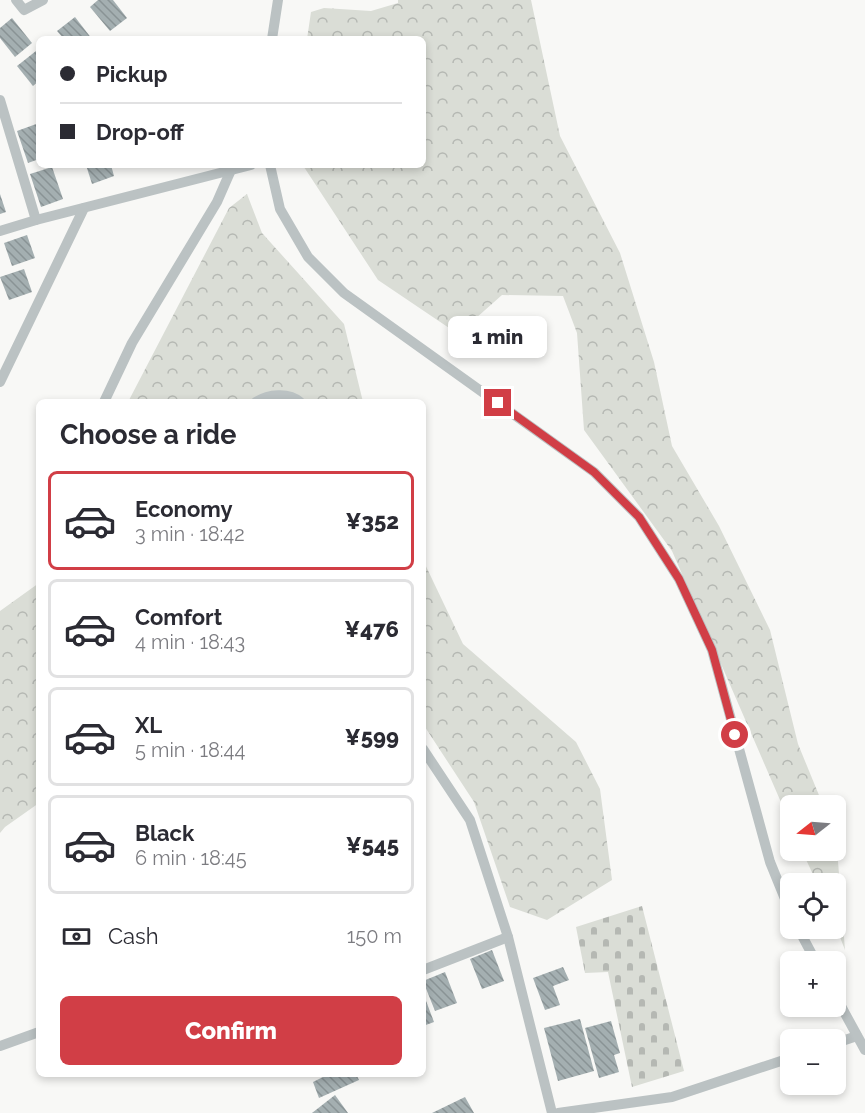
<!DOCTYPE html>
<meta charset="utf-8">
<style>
body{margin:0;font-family:Raleway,sans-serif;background:#f2f2f3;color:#2b2b33;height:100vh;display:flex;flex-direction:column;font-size:22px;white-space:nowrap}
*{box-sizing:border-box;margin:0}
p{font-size:20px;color:#7c7c81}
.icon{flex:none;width:33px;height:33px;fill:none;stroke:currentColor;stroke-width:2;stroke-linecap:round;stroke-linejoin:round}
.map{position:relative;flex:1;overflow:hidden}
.drawer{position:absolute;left:36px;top:399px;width:390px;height:678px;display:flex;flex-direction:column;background:#fff;border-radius:9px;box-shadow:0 3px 9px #0003}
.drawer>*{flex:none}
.guide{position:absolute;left:36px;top:36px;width:390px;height:132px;border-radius:9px;box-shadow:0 3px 9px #0003;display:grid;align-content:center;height:132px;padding:0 24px;background:#fff}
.needle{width:39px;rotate:253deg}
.buttons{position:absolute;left:780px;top:795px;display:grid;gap:12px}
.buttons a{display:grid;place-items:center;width:66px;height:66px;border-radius:9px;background:#fff;box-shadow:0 3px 9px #0003;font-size:30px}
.end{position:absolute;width:27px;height:27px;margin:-14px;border:8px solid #d13e46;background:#fff;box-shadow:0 0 0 3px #fff}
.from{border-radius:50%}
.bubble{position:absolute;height:42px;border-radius:9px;background:#fff;box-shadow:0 3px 9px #0003;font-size:20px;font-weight:800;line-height:42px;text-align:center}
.guide b{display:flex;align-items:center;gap:21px;height:57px;font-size:22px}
.guide b+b{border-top:2px solid #e1e1e2}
.guide i{width:15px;height:15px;background:#2b2b33}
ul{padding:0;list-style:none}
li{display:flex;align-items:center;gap:18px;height:99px;margin:0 12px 9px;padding:0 12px;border:3px solid #e1e1e2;border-radius:9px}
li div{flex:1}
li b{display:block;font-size:22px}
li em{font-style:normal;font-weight:800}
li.active{border-color:#d13e46}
li>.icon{width:54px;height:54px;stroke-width:1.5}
h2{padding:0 24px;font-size:27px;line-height:72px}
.pay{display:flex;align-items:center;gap:15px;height:66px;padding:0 24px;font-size:22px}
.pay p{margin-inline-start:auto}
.action{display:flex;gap:12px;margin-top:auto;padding:12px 24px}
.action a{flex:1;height:69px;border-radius:9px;background:#d13e46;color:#fff;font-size:24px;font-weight:800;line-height:69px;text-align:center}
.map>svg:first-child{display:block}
.forest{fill:url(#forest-crowns)}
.cemetery{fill:url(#cemetery-stones)}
.building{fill:url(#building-back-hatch)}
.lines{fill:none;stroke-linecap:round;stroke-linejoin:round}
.minor{stroke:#bbc2c3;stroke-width:10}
.route{stroke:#d13e46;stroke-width:8}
</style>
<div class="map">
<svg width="865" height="1113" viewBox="0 0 865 1113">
<defs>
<pattern id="forest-crowns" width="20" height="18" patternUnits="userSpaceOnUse" patternTransform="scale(1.5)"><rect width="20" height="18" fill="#daddd6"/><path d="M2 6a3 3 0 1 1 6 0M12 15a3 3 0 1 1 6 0" fill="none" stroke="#b5b8b3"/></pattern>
<pattern id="cemetery-stones" width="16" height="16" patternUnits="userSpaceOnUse" patternTransform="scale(1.5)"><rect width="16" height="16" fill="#daddd6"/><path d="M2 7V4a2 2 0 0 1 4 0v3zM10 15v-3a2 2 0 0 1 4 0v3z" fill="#b5b8b3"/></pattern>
<pattern id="building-back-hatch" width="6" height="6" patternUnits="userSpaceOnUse" patternTransform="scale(1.5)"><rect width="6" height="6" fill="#a4afb1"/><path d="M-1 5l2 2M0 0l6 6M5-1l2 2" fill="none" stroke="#899395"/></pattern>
</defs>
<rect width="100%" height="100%" fill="#f8f8f6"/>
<!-- forest -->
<g class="forest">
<polygon points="398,0 531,0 560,136 620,253 654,362 672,446 719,526 770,630 798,744 823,805 790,806 790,823 672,551 584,430 577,333 563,296 502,295 458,334 378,280 304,167 304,165 423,165 423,39 307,39 311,12 324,8 371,11 398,3"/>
<polygon points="247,194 262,233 344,324 363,402 128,402 229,208"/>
<polygon points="423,560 463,644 576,742 600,789 612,880 547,920 510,907 474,802 423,724"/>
<polygon points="39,583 39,803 5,827 0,833 0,611"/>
<polygon points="836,834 836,836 845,950 836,927 836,884 817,883 802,851 836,850"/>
</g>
<!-- cemetery -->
<polygon class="cemetery" points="642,906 684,1071 632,1087 608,972 585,973 576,927"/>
<!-- building -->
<g class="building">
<polygon points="98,0 113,0 127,18 110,31 90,7"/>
<polygon points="75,17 92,39 64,39 57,31"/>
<polygon points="12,18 32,43 15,57 0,38 0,28"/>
<polygon points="36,51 39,55 39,81 33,86 17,66"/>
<polygon points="39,123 39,159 28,163 17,131"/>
<polygon points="86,165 111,165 114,176 92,184"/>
<polygon points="52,167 63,199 41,207 30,174"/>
<polygon points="0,194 6,212 0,214"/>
<polygon points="27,235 35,258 12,266 4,243"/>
<polygon points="24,269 32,292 9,300 0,277"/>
<polygon points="492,950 504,981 482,989 470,959"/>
<polygon points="563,967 569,980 553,986 560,1005 545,1010 533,978"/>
<polygon points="445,972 457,1003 435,1011 423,981"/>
<polygon points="423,993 434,1022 423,1026"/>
<polygon points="580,1019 594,1071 558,1081 544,1028"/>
<polygon points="611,1021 620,1053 614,1055 619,1072 599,1078 585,1028"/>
<polygon points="329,1074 356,1074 359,1080 319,1098 313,1082"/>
<polygon points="335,1095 348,1113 312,1113"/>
<polygon points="465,1097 474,1113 432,1113"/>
</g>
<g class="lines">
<!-- minor -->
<g class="minor">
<polyline points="16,0 24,10 43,0"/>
<polyline points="272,39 278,0"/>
<polyline points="0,100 36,220"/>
<polyline points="270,165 280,209 308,257 344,293 594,472 639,517 679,579 712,650 770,862 790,911"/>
<polyline points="0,231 36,220 251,165"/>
<polyline points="0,382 84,208"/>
<polyline points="104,402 132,343 217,202 231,170"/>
<path d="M256,402c12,-8 33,-10 44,0"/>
<polyline points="423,749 470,820 508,937 552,1113"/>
<polyline points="798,928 816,962"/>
<polyline points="423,970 508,937"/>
<polyline points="836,997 865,1050"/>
<polyline points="836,1043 857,1036"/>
<polyline points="0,1046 39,1032"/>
<polyline points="558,1113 672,1097 790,1058"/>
</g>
</g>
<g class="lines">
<!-- route -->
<polyline class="route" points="498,403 594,472 639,517 679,579 712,650 735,735"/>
</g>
</svg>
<div class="buttons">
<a><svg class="needle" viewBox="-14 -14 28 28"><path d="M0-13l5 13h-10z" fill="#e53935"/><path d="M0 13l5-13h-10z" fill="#7c7c81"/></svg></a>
<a><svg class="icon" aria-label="locate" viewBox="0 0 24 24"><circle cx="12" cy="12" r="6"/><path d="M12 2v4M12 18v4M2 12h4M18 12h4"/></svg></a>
<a>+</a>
<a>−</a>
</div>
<i class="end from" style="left:735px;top:735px"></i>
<i class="end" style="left:498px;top:403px"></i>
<div class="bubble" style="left:448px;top:316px;width:99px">1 min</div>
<div class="guide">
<b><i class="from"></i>Pickup</b>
<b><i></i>Drop-off</b>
</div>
<section class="drawer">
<h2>Choose a ride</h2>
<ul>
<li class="active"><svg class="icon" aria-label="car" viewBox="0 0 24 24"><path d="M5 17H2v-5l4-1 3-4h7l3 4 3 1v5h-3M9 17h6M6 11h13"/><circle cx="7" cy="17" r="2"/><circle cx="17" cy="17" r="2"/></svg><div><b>Economy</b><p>3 min · 18:42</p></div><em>¥352</em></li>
<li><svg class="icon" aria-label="car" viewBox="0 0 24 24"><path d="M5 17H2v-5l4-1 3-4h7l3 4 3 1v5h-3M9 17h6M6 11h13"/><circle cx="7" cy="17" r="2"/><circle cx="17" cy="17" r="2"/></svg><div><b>Comfort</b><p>4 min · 18:43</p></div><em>¥476</em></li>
<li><svg class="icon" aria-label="car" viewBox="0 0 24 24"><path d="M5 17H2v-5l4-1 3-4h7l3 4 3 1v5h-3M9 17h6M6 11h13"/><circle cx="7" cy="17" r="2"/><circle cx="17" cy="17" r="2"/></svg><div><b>XL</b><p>5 min · 18:44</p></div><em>¥599</em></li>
<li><svg class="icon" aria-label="car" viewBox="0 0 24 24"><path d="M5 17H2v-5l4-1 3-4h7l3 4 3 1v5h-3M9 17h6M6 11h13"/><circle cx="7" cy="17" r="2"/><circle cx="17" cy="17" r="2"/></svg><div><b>Black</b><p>6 min · 18:45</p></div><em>¥545</em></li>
</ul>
<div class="pay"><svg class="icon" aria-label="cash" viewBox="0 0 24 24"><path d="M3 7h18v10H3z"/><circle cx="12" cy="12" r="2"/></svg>Cash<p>150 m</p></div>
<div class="action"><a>Confirm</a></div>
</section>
</div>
